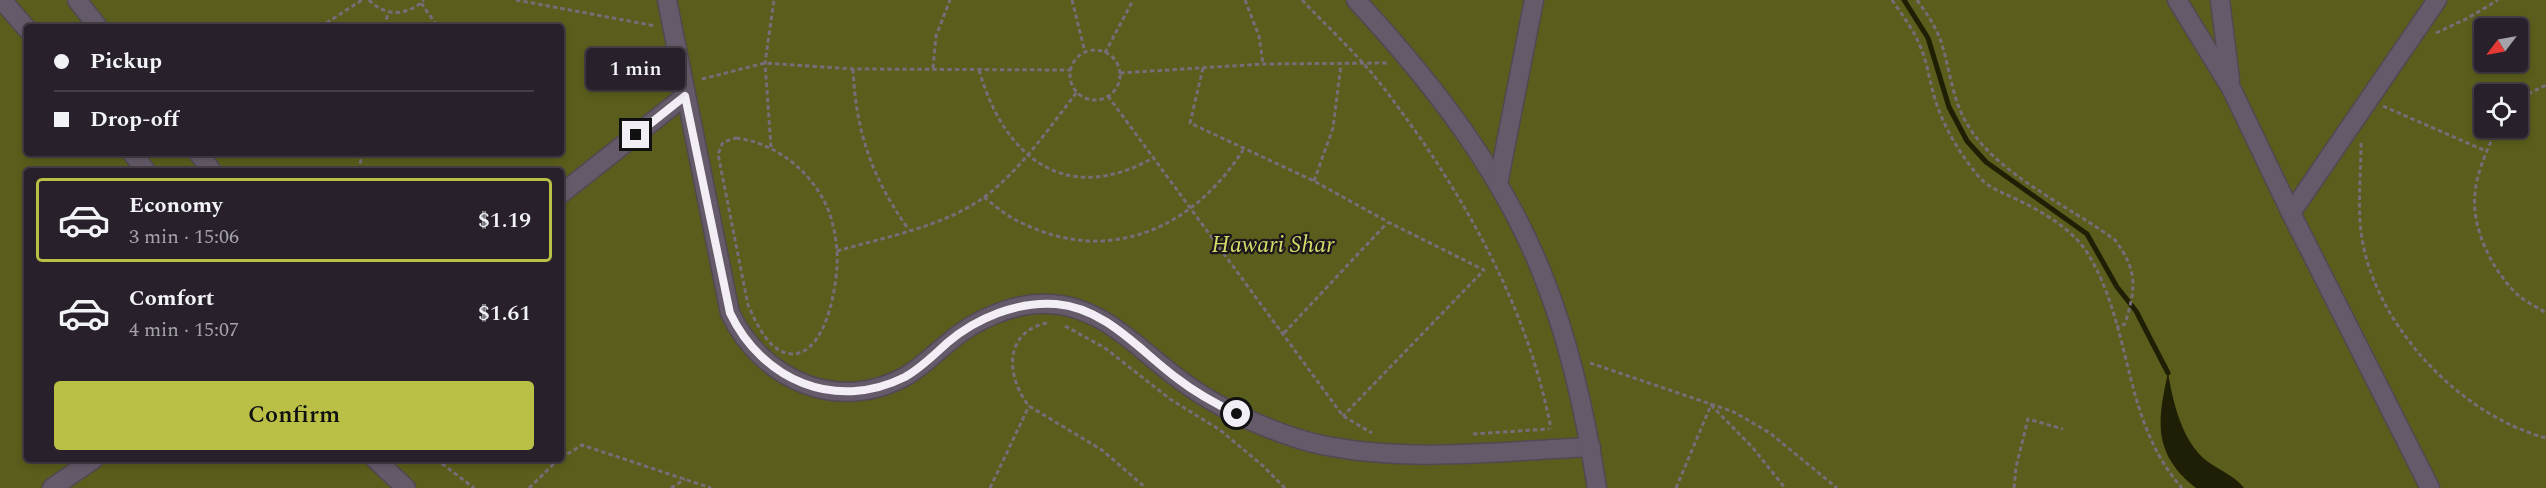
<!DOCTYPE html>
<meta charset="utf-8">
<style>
body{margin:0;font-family:Spectral,serif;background:#342e37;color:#f1f3f6;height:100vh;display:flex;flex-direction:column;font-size:22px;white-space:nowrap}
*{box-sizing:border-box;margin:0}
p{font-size:20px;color:#a5a3a9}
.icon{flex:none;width:33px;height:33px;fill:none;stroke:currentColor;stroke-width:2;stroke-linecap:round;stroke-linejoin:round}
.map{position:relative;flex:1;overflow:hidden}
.drawer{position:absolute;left:24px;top:168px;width:540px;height:294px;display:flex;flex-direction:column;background:#28212b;border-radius:6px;box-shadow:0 3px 9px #0003,0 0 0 2px #443e47}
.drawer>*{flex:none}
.banner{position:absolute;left:24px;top:24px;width:540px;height:132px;border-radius:6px;box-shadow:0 3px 9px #0003,0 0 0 2px #443e47;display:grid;align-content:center;height:132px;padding:0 30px;background:#28212b}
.needle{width:39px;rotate:238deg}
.fabs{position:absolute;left:2474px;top:18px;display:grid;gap:12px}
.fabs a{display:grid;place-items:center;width:54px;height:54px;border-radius:6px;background:#28212b;box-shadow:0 3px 9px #0003,0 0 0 2px #443e47;font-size:30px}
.end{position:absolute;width:27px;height:27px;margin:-14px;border:8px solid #f3edf5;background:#111;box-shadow:0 0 0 3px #111}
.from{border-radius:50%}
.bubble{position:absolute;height:42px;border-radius:6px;background:#28212b;box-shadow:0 3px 9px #0003,0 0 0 2px #443e47;font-size:20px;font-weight:600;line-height:42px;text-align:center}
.banner b{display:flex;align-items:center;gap:21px;height:57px;font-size:22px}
.banner b+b{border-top:2px solid #443e47}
.banner i{width:15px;height:15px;background:#f1f3f6}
ul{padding:10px 0 0;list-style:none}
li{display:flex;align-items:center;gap:18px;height:84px;margin:0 12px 9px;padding:0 18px;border:3px solid transparent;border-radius:6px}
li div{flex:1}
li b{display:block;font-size:22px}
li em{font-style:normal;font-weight:600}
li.active{border-color:#bac045}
li>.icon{width:54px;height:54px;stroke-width:1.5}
.action{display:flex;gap:12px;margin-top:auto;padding:12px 30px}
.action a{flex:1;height:69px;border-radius:6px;background:#bac045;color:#111;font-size:24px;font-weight:600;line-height:69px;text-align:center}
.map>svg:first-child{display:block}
.green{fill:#5a5d1b;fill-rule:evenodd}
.water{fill:#1e1f05}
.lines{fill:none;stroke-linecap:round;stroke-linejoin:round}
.stream{stroke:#1e1f05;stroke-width:5}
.minor-casing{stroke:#504953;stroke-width:21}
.path{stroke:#766d78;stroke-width:3;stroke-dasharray:4.5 3;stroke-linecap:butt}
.minor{stroke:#655a69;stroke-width:18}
.route{stroke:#f3edf5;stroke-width:8}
.labels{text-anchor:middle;stroke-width:4.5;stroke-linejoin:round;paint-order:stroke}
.park-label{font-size:24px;font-style:italic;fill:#d4db68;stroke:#1b171c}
</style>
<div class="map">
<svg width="2546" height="488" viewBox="0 0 2546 488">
<rect width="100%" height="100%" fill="#362c39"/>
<!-- green -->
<path class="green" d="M0,0h2546v488h-2546zM27,27h534v126h-534zM2484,28h33v34h-33zM2484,94h33v34h-33zM27,171h534v288h-534z"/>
<!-- water -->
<path class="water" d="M2168,373c5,29 14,69 39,88 13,10 27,14 37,27h-48c-43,-34 -39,-66 -28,-115z"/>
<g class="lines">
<!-- stream -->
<polyline class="stream" points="1904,0 1928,38 1949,107 1967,141 1986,162 2087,234 2117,287 2136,311 2168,373"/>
<!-- minor casing -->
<g class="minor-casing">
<g id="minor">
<polyline points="2,0 27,29"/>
<polyline points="77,0 98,27"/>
<path d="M667,0l63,313c32,67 108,101 176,63 16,-9 28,-22 42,-33 26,-23 66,-41 101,-39 54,2 89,45 130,75 18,14 37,25 57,35 28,13 57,25 86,31 88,18 180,6 269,2"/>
<path d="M1356,0c76,82 149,175 189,281 26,66 41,137 52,207"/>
<polyline points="2177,0 2231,88 2291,213 2430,488"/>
<polyline points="2220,0 2230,80"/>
<polyline points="132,153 146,171"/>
<polyline points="198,153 212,171"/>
<polyline points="1498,184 1534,0"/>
<polyline points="561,194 685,96"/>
<polyline points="2291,213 2437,0"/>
<polyline points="375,459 406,488"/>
<polyline points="52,488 94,459"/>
</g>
</g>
<!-- path -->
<g class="path">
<path d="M369,0c16,17 39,16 55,0"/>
<polyline points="516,0 656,26"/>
<polyline points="1072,0 1085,52"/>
<polyline points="1245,0 1259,36 1263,64"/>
<path d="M1302,0c20,21 41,41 60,62 22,24 40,51 59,77 60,88 110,184 130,290"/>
<path d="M1892,0c10,15 22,30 28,46 8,17 9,35 15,53 9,29 25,55 44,78 11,12 25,16 39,23 27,13 59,32 73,59 42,74 32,162 91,229"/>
<path d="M1917,0c11,15 21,30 26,48 7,24 10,52 23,74 29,52 102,83 149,118 23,31 21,48 10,84l-8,3"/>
<polyline points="421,3 438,27"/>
<polyline points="320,27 362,0"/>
<polyline points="385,27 388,12"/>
<polyline points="2436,33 2468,18 2498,0"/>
<circle cx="1095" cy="75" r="25"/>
<polyline points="1105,53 1133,0"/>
<polyline points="933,68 936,36 950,0"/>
<polyline points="1203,68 1190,123 1314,181 1388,222 1484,270 1343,416"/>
<path d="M853,69c3,64 19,109 56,161"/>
<path d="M979,70c25,87 86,137 174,88"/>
<polyline points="1120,73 1263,64 1387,63"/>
<polyline points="702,79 765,63 853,69 1071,70"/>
<polyline points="1108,96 1343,416 1372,433"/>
<polyline points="2517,104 2526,95 2546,85"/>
<polyline points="2383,106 2486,151"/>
<path d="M2497,128c-9,20 -20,43 -22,65 -4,36 18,79 44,103 7,6 18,11 27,17"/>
<path d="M736,138c40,5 75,33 91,69 6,14 9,30 10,45 2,25 -9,101 -44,102 -24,0 -37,-32 -45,-49l-30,-151 5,-12z"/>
<path d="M2361,143c0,31 -4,65 1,96 15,88 98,176 184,199"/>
<polyline points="771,147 765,63 774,0"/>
<polyline points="359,171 362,153"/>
<polyline points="1314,181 1333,128 1341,64"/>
<path d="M984,197c12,10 24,20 38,26 87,43 172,5 221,-73"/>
<path d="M837,251c48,-14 105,-24 146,-53 37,-27 66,-70 94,-106"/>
<path d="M1047,323c-44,9 -41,54 -18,83l73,44 44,38"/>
<polyline points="1065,326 1105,348 1170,399 1220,430 1262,465 1285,488"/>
<polyline points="1284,333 1387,223"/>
<polyline points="1590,363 1734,412 1770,433 1837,488"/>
<polyline points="1473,434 1549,429"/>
<polyline points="561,458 582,445 711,488"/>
<polyline points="436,459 474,488"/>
<polyline points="529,488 559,459"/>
<polyline points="671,488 685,479"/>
<polyline points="990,488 1029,406"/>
<polyline points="1676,488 1711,405 1753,448 1785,488"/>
<polyline points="2014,488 2016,467 2028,419 2063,429"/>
</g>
<!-- minor -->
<use href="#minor" class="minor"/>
</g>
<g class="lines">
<!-- route -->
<path class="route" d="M636,135l49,-39 45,217c32,67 105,99 175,64 16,-9 29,-22 42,-34 29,-25 71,-42 109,-39 50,4 84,47 122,75 18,14 38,25 59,35"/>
</g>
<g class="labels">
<!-- park labels -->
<g class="park-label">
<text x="1273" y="252">Hawari Shar</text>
</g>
</g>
</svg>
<div class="fabs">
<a><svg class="needle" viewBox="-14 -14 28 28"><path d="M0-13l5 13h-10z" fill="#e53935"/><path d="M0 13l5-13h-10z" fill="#a5a3a9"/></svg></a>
<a><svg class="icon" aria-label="locate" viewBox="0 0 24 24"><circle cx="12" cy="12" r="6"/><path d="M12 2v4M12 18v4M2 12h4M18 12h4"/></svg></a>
</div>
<i class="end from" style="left:1237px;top:414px"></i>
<i class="end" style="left:636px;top:135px"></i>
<div class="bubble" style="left:586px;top:48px;width:99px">1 min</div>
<div class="banner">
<b><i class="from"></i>Pickup</b>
<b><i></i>Drop-off</b>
</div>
<section class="drawer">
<ul>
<li class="active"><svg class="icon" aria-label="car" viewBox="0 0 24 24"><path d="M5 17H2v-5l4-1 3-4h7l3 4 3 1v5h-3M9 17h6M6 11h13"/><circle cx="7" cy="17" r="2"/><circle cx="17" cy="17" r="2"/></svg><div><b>Economy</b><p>3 min · 15:06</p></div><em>$1.19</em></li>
<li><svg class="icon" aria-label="car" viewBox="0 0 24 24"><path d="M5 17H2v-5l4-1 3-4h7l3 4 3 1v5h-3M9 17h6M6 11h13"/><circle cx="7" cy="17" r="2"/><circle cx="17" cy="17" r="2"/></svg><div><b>Comfort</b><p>4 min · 15:07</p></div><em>$1.61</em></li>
</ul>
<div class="action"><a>Confirm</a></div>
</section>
</div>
